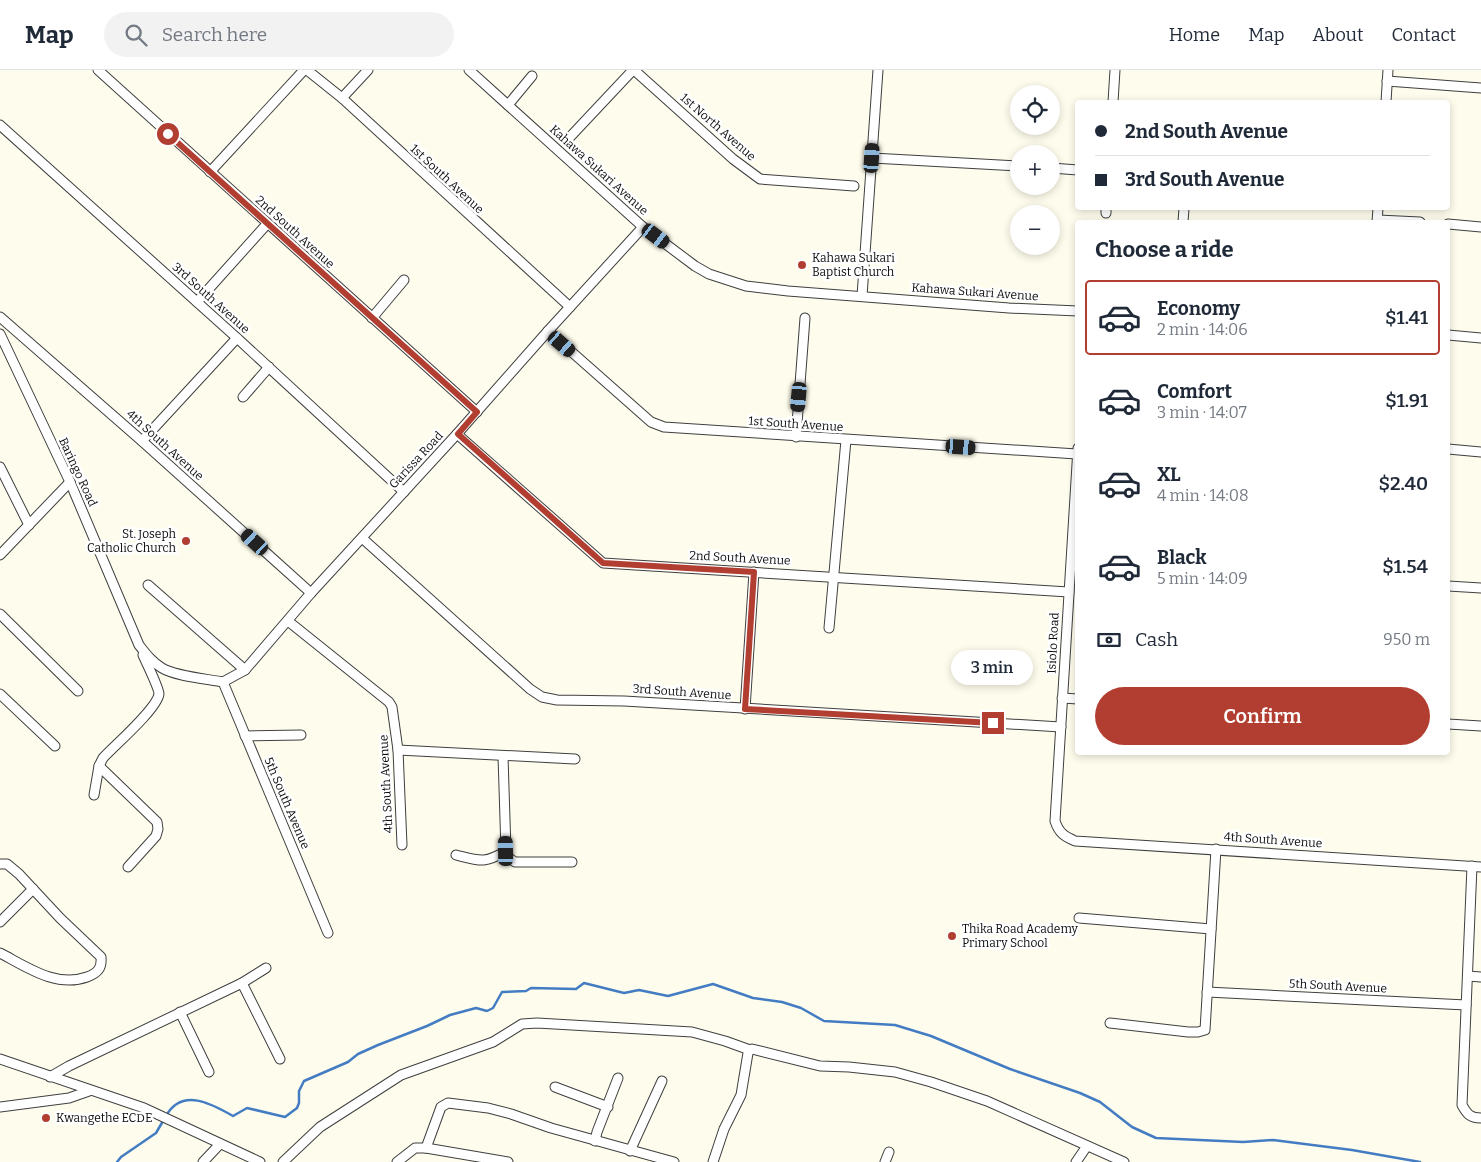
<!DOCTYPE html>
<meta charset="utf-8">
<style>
body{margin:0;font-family:Bitter,serif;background:#f2f2f3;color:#1f2937;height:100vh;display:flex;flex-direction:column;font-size:19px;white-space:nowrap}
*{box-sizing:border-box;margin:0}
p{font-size:16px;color:#747a83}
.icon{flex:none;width:28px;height:28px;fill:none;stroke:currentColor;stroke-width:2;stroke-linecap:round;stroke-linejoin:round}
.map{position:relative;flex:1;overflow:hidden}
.details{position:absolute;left:1075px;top:150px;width:375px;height:535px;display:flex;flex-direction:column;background:#fff;border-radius:5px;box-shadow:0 2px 8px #0003}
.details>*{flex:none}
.hud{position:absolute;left:1075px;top:30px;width:375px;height:110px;border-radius:5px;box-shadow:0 2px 8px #0003;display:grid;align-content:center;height:110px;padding:0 20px;background:#fff}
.buttons{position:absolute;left:1010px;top:15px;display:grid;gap:10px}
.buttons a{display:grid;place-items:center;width:50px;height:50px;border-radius:50%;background:#fff;box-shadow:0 2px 8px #0003;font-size:25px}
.end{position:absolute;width:22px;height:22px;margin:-11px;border:6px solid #b13e30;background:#fff;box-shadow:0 0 0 2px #fff}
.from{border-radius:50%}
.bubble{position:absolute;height:35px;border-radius:18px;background:#fff;box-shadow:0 2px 8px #0003;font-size:16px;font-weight:600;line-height:35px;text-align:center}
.car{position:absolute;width:15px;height:30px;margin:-15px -8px;border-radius:6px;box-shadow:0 0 4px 1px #0007;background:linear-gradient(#222 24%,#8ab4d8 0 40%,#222 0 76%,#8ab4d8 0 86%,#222 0)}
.hud b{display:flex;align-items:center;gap:18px;height:48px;font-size:19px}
.hud b+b{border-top:1px solid #e0e1e3}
.hud i{width:12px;height:12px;background:#1f2937}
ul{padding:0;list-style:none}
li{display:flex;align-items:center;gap:15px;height:75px;margin:0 10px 8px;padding:0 10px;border:2px solid transparent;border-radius:5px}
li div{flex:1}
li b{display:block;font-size:19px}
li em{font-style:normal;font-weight:600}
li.selected{border-color:#b13e30}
li>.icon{width:45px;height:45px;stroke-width:1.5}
h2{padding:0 20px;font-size:22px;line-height:60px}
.pay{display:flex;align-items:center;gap:12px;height:55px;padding:0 20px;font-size:19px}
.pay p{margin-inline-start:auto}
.action{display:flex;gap:10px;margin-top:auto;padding:10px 20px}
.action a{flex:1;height:58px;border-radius:30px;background:#b13e30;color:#fff;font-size:20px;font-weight:600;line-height:58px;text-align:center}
header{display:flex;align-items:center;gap:30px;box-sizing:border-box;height:70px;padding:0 25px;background:#fff;border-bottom:1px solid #e0e1e3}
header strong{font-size:24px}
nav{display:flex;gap:28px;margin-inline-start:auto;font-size:18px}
.search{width:350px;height:45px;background:#f2f2f3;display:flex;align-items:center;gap:12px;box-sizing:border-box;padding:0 18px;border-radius:28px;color:#747a83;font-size:19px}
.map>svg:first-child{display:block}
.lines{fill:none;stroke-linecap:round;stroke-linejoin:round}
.stream{stroke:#437cc2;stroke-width:2.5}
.minor-casing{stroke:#3f3f3f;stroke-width:11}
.minor{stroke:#fff;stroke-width:9}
.route{stroke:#b13e30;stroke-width:6}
.poi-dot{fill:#b13e30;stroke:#fff;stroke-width:2}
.labels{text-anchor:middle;stroke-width:5;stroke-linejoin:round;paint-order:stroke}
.street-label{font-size:12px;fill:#0c0c0c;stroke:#fff}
.poi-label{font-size:12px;fill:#0c0c0c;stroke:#fff;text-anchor:start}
</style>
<header>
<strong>Map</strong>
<div class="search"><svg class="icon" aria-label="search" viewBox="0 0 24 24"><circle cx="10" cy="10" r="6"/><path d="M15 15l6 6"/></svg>Search here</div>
<nav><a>Home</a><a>Map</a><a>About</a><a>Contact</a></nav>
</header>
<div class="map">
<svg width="1481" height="1092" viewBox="0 0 1481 1092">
<rect width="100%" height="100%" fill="#fefded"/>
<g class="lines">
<!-- stream -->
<g class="stream">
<path d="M166,1046c16,-29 46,-12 67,0l14,-8 38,9 12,-9 2,-5v-12l5,-10 44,-19 10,-8 20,-9 49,-19 23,-11 26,-7 11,3 6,-3 9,-16 24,-1 5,-3 45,1 8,-6 40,10 15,-3 29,6 45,-12 40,14 29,4 19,6 23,13 71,4 36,11 79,33 70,24 20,9 32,25 24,11 87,4 30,-2 79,10 68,12"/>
<polyline points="117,1092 121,1087 156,1063 163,1051"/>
</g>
<!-- minor casing -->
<g class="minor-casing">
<g id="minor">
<polyline points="98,0 477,342"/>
<polyline points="307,0 342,28 570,237"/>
<polyline points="469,0 643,157 695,196 709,204 746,216 788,221 1009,238 1078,241"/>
<polyline points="634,0 733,89 760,109 854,116"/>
<polyline points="1387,11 1481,18"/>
<polyline points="342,28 368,0"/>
<polyline points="1113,32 1115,0"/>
<polyline points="1386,32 1388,0"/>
<polyline points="508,35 532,6"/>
<polyline points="0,55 237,268 404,422"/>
<polyline points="570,67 633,0"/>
<polyline points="872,88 1019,96"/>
<polyline points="1051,98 1078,100"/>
<polyline points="210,102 304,0"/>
<polyline points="1106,143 1106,138"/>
<polyline points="1378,150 1420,152"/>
<polyline points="1183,152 1184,138"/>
<polyline points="1377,152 1378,138"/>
<polyline points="1448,154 1481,157"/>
<polyline points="862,226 878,0"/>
<polyline points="197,232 267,154"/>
<polyline points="0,247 142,371 311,523"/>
<polyline points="372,248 404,210"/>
<polyline points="548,261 651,352 664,357 1077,384"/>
<path d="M0,264l70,148 69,163c7,9 13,17 23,23 13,8 45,11 61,14l22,-12 66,-77 146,-159 91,-103 95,-104"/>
<polyline points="1448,265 1481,268"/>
<polyline points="243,327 269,297"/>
<polyline points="457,364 603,493 1069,522"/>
<polyline points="796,367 805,248"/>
<polyline points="142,371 237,268"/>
<path d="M1078,378l-23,373c4,12 9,15 20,20l406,26"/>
<polyline points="1448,379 1481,382"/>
<polyline points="0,397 29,455"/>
<polyline points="362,468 530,619 542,627 557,630 624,631 1061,657"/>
<polyline points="0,485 70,412"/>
<polyline points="148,515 245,600"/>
<polyline points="1448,516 1481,518"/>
<polyline points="0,544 78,621"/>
<polyline points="288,551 389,632 392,637 398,680 402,775"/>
<polyline points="829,558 846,370"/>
<polyline points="223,612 328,863"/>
<polyline points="0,624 55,676"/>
<polyline points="1062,628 1078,629"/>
<polyline points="745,639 754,502"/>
<polyline points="1448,654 1481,656"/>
<polyline points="245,666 301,665"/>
<polyline points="398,680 575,689"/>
<polyline points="503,686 506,781 509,788 515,792 572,792"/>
<polyline points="99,696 157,752 158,759 156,766 128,797"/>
<path d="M94,725l5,-29 4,-8c12,-13 54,-49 56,-64 0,-6 -13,-32 -16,-39"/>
<path d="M456,785c24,6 28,9 50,-4"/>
<path d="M0,794h7l12,10 41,44 41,39c1,11 -3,16 -14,20 -31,11 -60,-10 -87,-24"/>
<path d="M1472,796l-10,239c5,9 8,13 19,13"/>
<polyline points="1079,848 1211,859"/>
<polyline points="0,852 33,819"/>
<polyline points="1468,906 1481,907"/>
<polyline points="242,913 280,989"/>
<polyline points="1207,922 1466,935"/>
<polyline points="180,942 209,1002"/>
<polyline points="1110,953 1188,962 1198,962 1205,960 1216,779"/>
<polyline points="0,989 144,1038 260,1092"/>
<polyline points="50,1007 69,996 242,913 266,898"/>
<polyline points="555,1017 608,1037"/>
<polyline points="0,1037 69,1028 89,1021"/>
<polyline points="595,1071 597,1062 618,1008"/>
<polyline points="426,1078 441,1037 448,1033 488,1038 511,1044 551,1058 674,1092"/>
<polyline points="630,1081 662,1011"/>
<polyline points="203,1092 220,1074"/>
<polyline points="283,1092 320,1057 401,1005 493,972 522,954 537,953 692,962 725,971 750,980 752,979 820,996 849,997 895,1002 931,1012 987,1031 1124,1092"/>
<polyline points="397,1092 415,1078 426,1078 508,1092"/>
<polyline points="713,1092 724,1059 741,1025 748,983 750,980"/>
<polyline points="885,1092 889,1082"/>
<polyline points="1076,1092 1087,1076"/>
</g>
</g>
<!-- minor -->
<use href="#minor" class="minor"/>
</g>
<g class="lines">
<!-- route -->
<polyline class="route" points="168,64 477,342 458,364 603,493 754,502 745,639 993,653"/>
</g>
<!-- markers -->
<g class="poi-dot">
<circle cx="802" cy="195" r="5"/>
<circle cx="186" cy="471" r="5"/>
<circle cx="952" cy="866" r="5"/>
<circle cx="46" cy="1048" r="5"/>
</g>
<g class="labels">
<!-- street labels -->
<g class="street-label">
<text transform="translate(718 57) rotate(41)" y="4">1st North Avenue</text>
<text transform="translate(599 100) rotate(42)" y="4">Kahawa Sukari Avenue</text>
<text transform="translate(447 109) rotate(43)" y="4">1st South Avenue</text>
<text transform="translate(295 162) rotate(42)" y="4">2nd South Avenue</text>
<text transform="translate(975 222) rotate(4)" y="4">Kahawa Sukari Avenue</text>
<text transform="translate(211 228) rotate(42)" y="4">3rd South Avenue</text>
<text transform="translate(796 354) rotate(4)" y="4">1st South Avenue</text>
<text transform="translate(165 375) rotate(42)" y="4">4th South Avenue</text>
<text transform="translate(416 390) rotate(-47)" y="4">Garissa Road</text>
<text transform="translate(78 402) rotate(65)" y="4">Baringo Road</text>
<text transform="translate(740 488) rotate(3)" y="4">2nd South Avenue</text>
<text transform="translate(1053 573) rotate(-87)" y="4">Isiolo Road</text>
<text transform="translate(682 622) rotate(4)" y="4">3rd South Avenue</text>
<text transform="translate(386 714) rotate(-93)" y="4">4th South Avenue</text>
<text transform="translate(287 733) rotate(67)" y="4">5th South Avenue</text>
<text transform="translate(1273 770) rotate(4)" y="4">4th South Avenue</text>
<text transform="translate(1338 916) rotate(3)" y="4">5th South Avenue</text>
</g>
<!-- poi labels -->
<g class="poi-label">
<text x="812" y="192">Kahawa Sukari<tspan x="812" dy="14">Baptist Church</tspan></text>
<text x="176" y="468" text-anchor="end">St. Joseph<tspan x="176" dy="14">Catholic Church</tspan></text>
<text x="962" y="863">Thika Road Academy<tspan x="962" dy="14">Primary School</tspan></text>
<text x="56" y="1052">Kwangethe ECDE</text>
</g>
</g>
</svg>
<div class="buttons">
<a><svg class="icon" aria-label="locate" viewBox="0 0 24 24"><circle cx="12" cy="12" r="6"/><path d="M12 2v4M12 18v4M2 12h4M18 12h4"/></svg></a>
<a>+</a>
<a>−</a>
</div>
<i class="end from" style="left:168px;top:64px"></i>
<i class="end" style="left:993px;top:653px"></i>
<div class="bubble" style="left:951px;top:580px;width:82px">3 min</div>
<i class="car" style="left:872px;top:88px;rotate:4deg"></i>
<i class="car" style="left:656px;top:166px;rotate:127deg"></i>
<i class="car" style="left:562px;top:274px;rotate:131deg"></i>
<i class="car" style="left:799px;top:327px;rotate:185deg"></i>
<i class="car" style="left:961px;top:377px;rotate:94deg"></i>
<i class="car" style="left:255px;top:472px;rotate:312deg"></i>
<i class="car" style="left:506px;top:781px;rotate:359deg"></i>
<div class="hud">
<b><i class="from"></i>2nd South Avenue</b>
<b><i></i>3rd South Avenue</b>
</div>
<section class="details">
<h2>Choose a ride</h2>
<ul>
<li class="selected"><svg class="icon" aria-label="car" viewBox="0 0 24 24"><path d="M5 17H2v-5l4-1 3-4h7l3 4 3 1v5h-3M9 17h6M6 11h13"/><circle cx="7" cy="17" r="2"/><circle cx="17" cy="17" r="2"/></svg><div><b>Economy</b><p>2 min · 14:06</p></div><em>$1.41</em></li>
<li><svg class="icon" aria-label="car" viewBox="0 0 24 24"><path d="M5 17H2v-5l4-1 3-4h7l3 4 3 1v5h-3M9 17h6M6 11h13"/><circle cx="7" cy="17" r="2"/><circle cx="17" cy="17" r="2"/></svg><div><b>Comfort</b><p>3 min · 14:07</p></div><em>$1.91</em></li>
<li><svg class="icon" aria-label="car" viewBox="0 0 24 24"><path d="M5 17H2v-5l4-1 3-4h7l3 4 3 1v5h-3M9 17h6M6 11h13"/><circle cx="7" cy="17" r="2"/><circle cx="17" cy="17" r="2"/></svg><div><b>XL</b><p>4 min · 14:08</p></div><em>$2.40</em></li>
<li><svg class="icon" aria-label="car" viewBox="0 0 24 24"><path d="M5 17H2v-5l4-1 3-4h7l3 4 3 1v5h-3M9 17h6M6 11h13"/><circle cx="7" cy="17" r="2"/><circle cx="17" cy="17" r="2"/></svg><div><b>Black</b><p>5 min · 14:09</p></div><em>$1.54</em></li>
</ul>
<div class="pay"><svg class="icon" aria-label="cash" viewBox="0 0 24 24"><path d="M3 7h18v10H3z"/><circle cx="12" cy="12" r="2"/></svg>Cash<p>950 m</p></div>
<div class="action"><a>Confirm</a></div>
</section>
</div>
